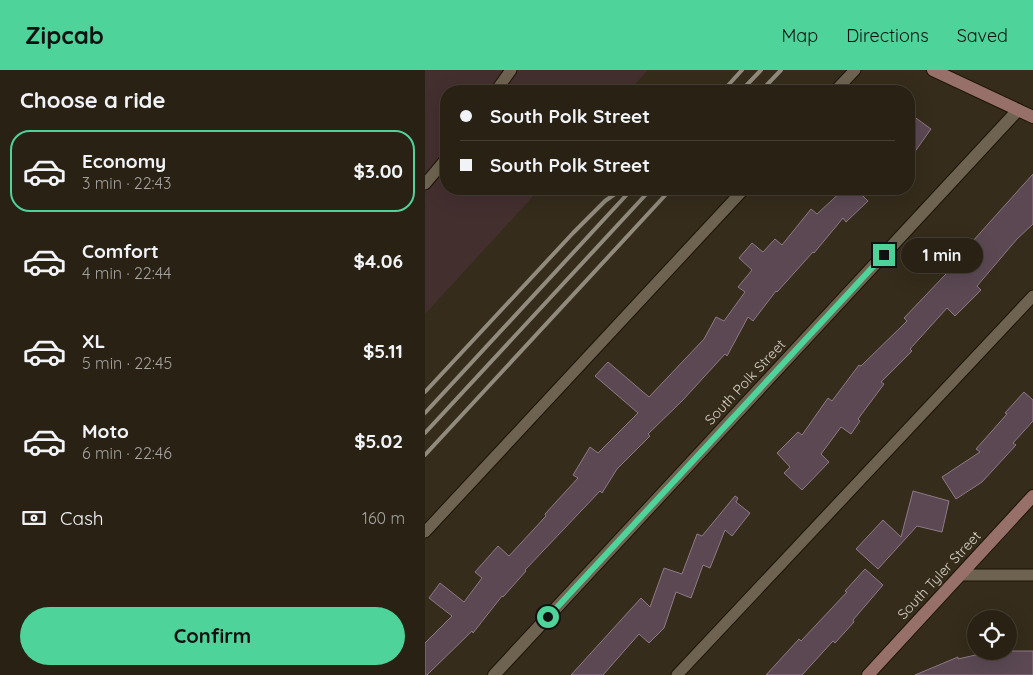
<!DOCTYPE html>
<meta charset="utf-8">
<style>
body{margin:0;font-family:Quicksand,sans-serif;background:#30291d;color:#f1f3f6;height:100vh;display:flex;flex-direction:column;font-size:19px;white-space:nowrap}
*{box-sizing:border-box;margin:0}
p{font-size:16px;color:#a5a3a0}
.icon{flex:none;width:28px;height:28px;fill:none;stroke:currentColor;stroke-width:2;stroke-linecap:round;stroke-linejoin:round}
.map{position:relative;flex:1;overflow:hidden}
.sheet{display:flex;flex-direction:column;background:#282114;width:425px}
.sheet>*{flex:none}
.guide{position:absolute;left:15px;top:15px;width:475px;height:110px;border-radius:20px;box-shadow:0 5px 20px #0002,0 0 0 1px #443e34;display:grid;align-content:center;height:110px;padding:0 20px;background:#282114}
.fabs{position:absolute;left:542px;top:540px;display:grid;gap:10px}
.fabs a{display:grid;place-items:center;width:50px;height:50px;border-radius:50%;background:#282114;box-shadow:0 5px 20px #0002,0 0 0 1px #443e34;font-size:25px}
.end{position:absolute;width:22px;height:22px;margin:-11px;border:6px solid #4ed39a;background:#111;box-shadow:0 0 0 2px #111}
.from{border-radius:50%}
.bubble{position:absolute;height:35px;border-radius:18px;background:#282114;box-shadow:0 5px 20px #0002,0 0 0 1px #443e34;font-size:16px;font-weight:700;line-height:35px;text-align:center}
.guide b{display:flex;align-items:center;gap:18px;height:48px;font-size:19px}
.guide b+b{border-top:1px solid #443e34}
.guide i{width:12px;height:12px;background:#f1f3f6}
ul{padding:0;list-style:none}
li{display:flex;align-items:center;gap:15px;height:82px;margin:0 10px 8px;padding:0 10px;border:2px solid transparent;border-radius:20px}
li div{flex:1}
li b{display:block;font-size:19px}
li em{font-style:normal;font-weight:700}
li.active{border-color:#4ed39a}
li>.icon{width:45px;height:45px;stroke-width:1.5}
h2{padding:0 20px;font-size:22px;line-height:60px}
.pay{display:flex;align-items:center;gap:12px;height:55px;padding:0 20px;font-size:19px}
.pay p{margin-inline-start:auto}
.button{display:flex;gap:10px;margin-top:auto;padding:10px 20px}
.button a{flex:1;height:58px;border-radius:30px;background:#4ed39a;color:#111;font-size:20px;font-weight:700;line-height:58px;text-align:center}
header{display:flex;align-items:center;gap:30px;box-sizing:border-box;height:70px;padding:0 25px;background:#4ed39a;color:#111}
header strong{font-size:24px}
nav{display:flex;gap:28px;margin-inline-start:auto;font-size:18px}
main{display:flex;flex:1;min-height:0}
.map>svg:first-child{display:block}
.industrial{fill:#442f2f}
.building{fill:#5b4853;stroke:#8e7985}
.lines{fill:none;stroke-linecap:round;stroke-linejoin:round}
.service-casing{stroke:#1d1405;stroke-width:13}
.minor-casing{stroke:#1d1405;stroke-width:14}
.secondary-casing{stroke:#1d1405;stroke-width:14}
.service{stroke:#6d6350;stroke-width:11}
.minor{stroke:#6d6350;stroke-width:12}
.secondary{stroke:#97706a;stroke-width:12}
.rail{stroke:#918a7d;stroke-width:4}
.route{stroke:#4ed39a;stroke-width:6}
.labels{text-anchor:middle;stroke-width:4;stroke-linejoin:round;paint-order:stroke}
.street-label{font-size:14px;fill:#d8d2c8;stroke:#352c1b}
</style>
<header>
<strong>Zipcab</strong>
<nav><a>Map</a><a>Directions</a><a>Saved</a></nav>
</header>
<main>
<section class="sheet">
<h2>Choose a ride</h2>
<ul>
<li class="active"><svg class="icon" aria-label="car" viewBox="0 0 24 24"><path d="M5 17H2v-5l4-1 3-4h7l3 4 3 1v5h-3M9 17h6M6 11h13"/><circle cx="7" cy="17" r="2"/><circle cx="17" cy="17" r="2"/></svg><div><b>Economy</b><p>3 min · 22:43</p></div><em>$3.00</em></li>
<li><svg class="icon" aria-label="car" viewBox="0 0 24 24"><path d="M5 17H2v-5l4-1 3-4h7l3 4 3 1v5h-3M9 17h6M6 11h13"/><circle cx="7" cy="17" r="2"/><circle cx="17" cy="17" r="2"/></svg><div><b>Comfort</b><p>4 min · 22:44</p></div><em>$4.06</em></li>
<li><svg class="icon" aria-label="car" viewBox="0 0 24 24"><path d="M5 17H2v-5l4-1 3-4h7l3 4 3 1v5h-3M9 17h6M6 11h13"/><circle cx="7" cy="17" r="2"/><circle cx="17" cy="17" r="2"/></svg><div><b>XL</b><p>5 min · 22:45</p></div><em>$5.11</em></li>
<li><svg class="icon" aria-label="car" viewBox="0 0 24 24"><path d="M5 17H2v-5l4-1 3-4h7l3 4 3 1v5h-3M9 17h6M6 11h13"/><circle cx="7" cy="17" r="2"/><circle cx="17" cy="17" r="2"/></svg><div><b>Moto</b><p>6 min · 22:46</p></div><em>$5.02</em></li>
</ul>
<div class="pay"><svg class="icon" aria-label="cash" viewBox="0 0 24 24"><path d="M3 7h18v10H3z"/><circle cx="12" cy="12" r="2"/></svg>Cash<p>160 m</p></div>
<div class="button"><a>Confirm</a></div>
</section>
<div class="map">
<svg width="608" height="605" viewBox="0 0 608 605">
<rect width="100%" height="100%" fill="#352c1b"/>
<!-- industrial -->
<polygon class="industrial" points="0,0 223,0 204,21 21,21 21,119 115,119 0,244"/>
<!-- building -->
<g class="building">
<polygon points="484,43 506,59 484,90"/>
<polygon points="608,104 608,154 592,169 552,216 556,220 530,246 522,238 485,279 487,281 456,312 459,314 433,349 435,351 426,364 416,357 396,384 404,392 377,420 359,403 365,397 352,383 373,362 377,365 403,328 407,331 434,295 436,296 482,251 479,248 540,184 538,182"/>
<polygon points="419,119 431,119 443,131 421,152 418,148 389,183 388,182 352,222 351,221 328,251 323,247 302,286 300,284 257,331 223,364 225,366 192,399 177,423 175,421 100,500 101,501 78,527 77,526 48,563 47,561 2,605 0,605 0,573 27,546 4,528 15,513 39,532 57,508 50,502 73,476 84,486 121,446 120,444 153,408 148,405 165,377 173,383 213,343 170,306 183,292 224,327 279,269 291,247 299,251 320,222 313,217 327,200 314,188 327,173 338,182 350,169 357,175 386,139 392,144"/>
<polygon points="599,322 608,330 608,351 588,373 591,375 557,412 531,429 517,407 555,382 551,379 582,344 580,343"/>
<polygon points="488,421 524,431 517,462 492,456 453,499 431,479 458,450 476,467"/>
<polygon points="310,426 313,428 311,432 325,443 307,466 300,460 285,498 278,495 266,528 251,522 239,558 224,573 214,564 178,605 146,605 216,528 225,537 239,498 257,504 272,464 277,466"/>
<polygon points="440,499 458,515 428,550 429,552 410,573 408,571 377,605 341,605 374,569 376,571 422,522 420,521"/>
<polygon points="568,581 608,581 608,605 490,605 533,587 533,589"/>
</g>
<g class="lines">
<!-- service casing -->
<g class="service-casing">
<g id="service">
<polyline points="71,21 86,0"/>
<polyline points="410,21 430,0"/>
<polyline points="0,114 21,89"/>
<polyline points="0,462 319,119"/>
<polyline points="535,505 608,505"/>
<polyline points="252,605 608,226"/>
</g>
</g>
<!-- minor casing -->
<g class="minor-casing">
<polyline id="minor" points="69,605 593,40"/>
</g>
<!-- secondary casing -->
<g class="secondary-casing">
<g id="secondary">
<polyline points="508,0 608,47"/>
<polyline points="443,605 608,426"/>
</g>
</g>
<!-- service -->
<use href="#service" class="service"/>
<!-- minor -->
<use href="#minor" class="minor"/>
<!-- secondary -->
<use href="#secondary" class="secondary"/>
<!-- rail -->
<g class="rail">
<polyline points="298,21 317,0"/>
<polyline points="316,21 336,0"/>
<polyline points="336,21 356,0"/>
<polyline points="0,322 148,163 180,131 197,119"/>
<polyline points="0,343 207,119"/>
<polyline points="0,363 226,119"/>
<polyline points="0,385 246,119"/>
</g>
</g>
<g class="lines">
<!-- route -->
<polyline class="route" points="123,547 459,185"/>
</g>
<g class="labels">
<!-- street labels -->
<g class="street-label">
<text transform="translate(320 312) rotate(-47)" y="5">South Polk Street</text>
<text transform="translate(514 505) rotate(-47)" y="5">South Tyler Street</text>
</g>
</g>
</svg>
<div class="fabs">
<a><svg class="icon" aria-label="locate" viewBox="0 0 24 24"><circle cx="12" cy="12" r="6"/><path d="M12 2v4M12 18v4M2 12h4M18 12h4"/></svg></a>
</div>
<i class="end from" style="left:123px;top:547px"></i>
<i class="end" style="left:459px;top:185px"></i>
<div class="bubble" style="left:476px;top:168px;width:82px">1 min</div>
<div class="guide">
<b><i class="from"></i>South Polk Street</b>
<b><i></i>South Polk Street</b>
</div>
</div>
</main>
